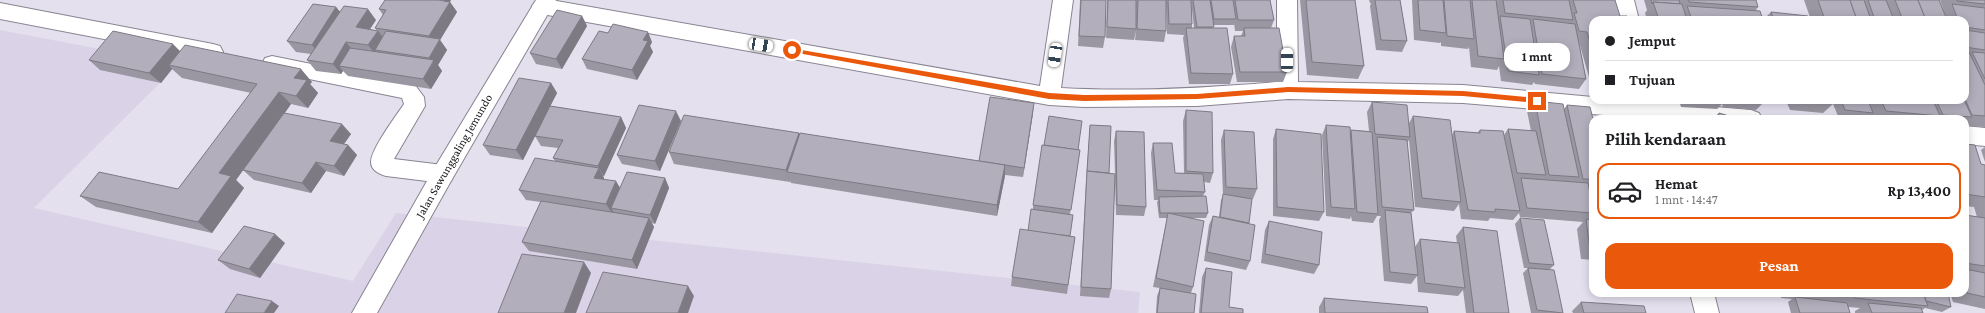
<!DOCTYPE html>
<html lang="id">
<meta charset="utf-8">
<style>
body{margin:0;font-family:"Crimson Pro",serif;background:#f2f2f2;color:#202124;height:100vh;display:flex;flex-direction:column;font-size:15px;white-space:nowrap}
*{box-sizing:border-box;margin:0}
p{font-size:13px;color:#757577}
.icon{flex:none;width:22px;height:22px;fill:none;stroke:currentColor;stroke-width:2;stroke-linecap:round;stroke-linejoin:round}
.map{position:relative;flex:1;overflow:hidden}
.side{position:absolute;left:1589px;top:115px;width:380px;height:182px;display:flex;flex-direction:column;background:#fff;border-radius:12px;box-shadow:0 2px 10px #0003}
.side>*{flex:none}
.guide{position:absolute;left:1589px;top:16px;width:380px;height:88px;border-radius:12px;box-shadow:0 2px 10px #0003;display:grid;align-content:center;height:88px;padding:0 16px;background:#fff}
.end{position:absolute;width:18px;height:18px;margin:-9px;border:5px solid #ea580c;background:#fff;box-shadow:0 0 0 2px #fff}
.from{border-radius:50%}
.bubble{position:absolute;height:28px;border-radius:12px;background:#fff;box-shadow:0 2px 10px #0003;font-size:13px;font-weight:700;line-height:28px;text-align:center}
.car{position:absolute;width:12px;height:24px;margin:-12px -6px;border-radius:5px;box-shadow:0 0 3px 1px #0007;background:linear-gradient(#fff 24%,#345 0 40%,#fff 0 76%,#345 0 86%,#fff 0)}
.guide b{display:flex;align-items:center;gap:14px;height:38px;font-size:15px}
.guide b+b{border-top:1px solid #e0e0e0}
.guide i{width:10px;height:10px;background:#202124}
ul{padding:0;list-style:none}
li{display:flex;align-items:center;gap:12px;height:56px;margin:0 8px 6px;padding:0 8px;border:2px solid transparent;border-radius:12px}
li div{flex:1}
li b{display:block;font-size:15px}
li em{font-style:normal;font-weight:700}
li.active{border-color:#ea580c}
li>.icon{width:36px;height:36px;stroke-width:1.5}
h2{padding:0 16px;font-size:18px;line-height:48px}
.action{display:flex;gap:8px;margin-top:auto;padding:8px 16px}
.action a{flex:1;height:46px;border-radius:12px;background:#ea580c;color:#fff;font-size:16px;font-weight:700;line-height:46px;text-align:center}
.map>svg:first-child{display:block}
.built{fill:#dad3e8}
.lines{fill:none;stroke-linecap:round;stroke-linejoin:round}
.street-casing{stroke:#898491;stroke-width:2}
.secondary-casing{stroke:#898491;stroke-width:2}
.street{fill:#fff;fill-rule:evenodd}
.secondary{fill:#fff;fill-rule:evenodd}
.wall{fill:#9a96a2;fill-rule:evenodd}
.shaded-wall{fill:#7d7a84}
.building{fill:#b3aebc;stroke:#7d7a84}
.route{fill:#ea580c}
.labels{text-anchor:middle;stroke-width:3;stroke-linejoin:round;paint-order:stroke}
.street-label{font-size:12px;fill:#161419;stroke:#fff}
</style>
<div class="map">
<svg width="1985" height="313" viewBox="0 0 1985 313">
<rect width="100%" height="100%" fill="#e5e0ee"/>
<!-- built -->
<polygon class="built" points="0,30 179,64 34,208 353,281 396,213 1140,292 1138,313 0,313"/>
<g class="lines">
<!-- street casing -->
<g class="street-casing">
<g id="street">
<path d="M537,0h14l489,86 13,-86h20l-12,88c72,4 144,0 216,-6v-82h20l1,82 165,3 130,12v3h39l119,10 8,3 3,6h-111l-188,-16 -175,-4 -91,7 -113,1 -35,-2 -507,-91 -7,-3 -3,-5z"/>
<polygon points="1614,0 1634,0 1639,20 1619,20"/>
<polygon points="0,3 213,44 220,46 223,52 220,58 213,60 0,19"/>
<path d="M272,56l143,29 9,12 1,9 -31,53 49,6 8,2 3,7 -3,7 -8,2 -57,-7c-7,-2 -15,-6 -15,-14 0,-13 25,-46 33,-58l-2,-6 -137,-28 -3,-6 3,-6z"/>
<polygon points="1965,126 1985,128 1985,146 1965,144"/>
<polygon points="1690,293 1714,293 1719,313 1695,313"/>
</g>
</g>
<!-- secondary casing -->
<g class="secondary-casing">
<polygon id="secondary" points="536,0 556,0 451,181 377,313 352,313 435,167"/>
</g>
<!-- street -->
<use href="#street" class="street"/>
<!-- secondary -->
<use href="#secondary" class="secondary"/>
</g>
<!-- wall -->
<g class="wall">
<polygon points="451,0 450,2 457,12 440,40 447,50 438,65 442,71 431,89 348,76 343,71 341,74 316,71 307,60 311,54 296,52 287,41 336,7 340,12 376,20 370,29 377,31 375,28 383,15 379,9"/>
<polygon points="1080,0 1106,0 1105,37 1103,48 1078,46"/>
<path d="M1107,0h163l4,20 -3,8 16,44 -4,10h-46l-6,-35 3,-11h7l2,-5h-8l-1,-8v2h-21v3l20,46 -3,10h-41l-6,-46 1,-3 -17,-1 -1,-28v25l-2,11 -29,-2 1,-9 -2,9 -28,-2zM1191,1l3,27h-2v-4z"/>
<polygon points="1300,0 1355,0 1364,66 1358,79 1307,75"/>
<polygon points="1369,0 1400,0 1407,41 1402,52 1376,50 1370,6 1371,3 1370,3"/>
<polygon points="1412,0 1615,0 1593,20 1593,89 1592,88 1579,42 1586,79 1579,89 1535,84 1534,82 1532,85 1501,81 1499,66 1497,70 1471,67 1469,47 1468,49 1441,46 1441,42 1440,43 1414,40"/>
<polygon points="1644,0 1756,0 1758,7 1756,10 1763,20 1771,12 1810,20 1647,20 1645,13 1647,10"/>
<polygon points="1804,0 1939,0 1944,11 1940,0 1985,0 1985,127 1965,126 1965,119 1873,119 1871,115 1866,119 1838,116 1833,104 1823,113 1790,110 1787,103 1765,101 1756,110 1723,107 1722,104 1717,109 1681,107 1679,100 1965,100 1965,20 1811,20"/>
<polygon points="582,16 587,26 562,69 536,64 530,53"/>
<polygon points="652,42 650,46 653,52 637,80 587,69 582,59"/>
<polygon points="180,51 312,82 310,84 318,93 308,108 291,104 285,113 351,134 344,144 348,145 357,155 344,176 326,171 311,193 254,180 243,170 236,180 244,188 212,233 96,207 80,196 178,189 251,93 182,78 172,69 161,83 100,70 89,60"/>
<polygon points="551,83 557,93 550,106 621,117 626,128 604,176 603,176 604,178 604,179 620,188 665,178 669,188 655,224 652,223 654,227 637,269 529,251 522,242 541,202 526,200 519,190 555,161 553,158 558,148 541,146 535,136 523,160 490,155 483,145"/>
<polygon points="1535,101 1564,109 1567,105 1593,119 1593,190 1589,190 1593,206 1593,215 1589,220 1593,220 1593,260 1581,259 1577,229 1583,222 1520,217 1519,213 1513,220 1490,218 1488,221 1461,219 1459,204 1454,211 1415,207 1409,140 1407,143 1414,210 1411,213 1415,247 1420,239 1457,243 1456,236 1463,227 1509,313 1466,313 1463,290 1458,296 1418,292 1417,276 1411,284 1384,281 1379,220 1381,216 1377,216 1373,223 1352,221 1351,216 1350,219 1326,216 1322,135 1326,125 1350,132 1351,130 1369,131 1367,112 1372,102 1409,123 1413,116 1452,135 1454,131 1477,133 1480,130 1504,135 1508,129 1531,131 1527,111"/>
<polygon points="1186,110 1213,173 1210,183 1204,182 1205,192 1203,196 1208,213 1206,218 1192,218 1193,287 1191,293 1194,313 1156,313 1157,296 1160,288 1153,287 1167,218 1159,218 1157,202 1158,200 1154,200 1151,153 1153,143 1175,173 1184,173 1183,121"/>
<polygon points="1033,113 1023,177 1005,175 997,216 791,183 790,181 790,182 674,164 669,152 799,133 800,135 979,161"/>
<polygon points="1719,113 1739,119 1712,119"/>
<polygon points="681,121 660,171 622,164 617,155"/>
<polygon points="1090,125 1109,173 1115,174 1114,141 1116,131 1146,207 1144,216 1116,215 1115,179 1111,289 1109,298 1080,296 1086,181"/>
<polygon points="1276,129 1324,212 1319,221 1273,216 1273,139"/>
<polygon points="1224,130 1257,189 1253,199 1243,198 1249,224 1250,261 1246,270 1204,261 1209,225 1213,216 1219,217 1221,200 1223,196 1221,140"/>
<polygon points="1965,144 1981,164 1985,165 1985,309 1953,302 1950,293 1965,293 1965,215 1977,217 1974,207 1965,206"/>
<polygon points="1985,147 1985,162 1981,150"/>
<polygon points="1078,150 1080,150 1070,214 1070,236 1075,237 1067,294 1011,286 1012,277 1028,231 1033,209 1033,205"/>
<polygon points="1520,218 1554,265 1549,270 1563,313 1531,313 1523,273 1528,268 1524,268 1515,224"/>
<polygon points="1269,221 1319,265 1314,274 1261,263 1265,230"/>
<polygon points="285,243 260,278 230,269 218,260"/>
<polygon points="1206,268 1229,307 1243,313 1199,313 1202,277"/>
<polygon points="1780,293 1948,293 1951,307 1942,312 1925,308 1922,310 1923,313 1855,313 1855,311 1860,308 1848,307 1850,313 1791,313 1788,302 1792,299 1781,298"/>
<polygon points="1324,298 1428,313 1319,313 1319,307"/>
<polygon points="1581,302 1646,313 1573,313 1572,311"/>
</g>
<!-- shaded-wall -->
<g class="shaded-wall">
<polygon points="443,0 451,0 445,9"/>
<polygon points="450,2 457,12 440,40 447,50 438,65 442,71 431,89 423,79 433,63 429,58 436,46 429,36"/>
<polygon points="336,7 345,18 320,55 312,45"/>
<polygon points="368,9 376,20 364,38 356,27"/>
<polygon points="582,16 587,26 562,69 556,59"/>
<polygon points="378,31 386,41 375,50 378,54 377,56 368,45"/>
<polygon points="648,32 652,42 650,46 653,52 637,80 632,70 643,40"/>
<polygon points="346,42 355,53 339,66 343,71 341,74 333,64"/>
<polygon points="173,44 184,55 169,65 172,69 161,83 149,73"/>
<polygon points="301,69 312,82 310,84 318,93 308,108 296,96 294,78"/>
<polygon points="551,83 557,93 523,160 516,150"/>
<polygon points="279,92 291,104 236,180 244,188 212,233 198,222 219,173"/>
<polygon points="1034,103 1033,113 1023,177 1024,168"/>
<polygon points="676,111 681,121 660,171 655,161"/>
<polygon points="621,117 626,128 604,176 598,166"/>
<polygon points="342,124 351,134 339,151 330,141"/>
<polygon points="799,133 802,145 787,172 790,182 786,170"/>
<polygon points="348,145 357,155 344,176 334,166"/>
<polygon points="316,162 326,171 311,193 302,183"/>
<polygon points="1005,165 1005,176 997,216 997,205"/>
<polygon points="599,168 604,178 600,187 594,178"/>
<polygon points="665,178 669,188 655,224 650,215"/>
<polygon points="616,181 622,191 611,208 613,211 612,213 606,204"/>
<polygon points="649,218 654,227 637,269 632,260"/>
<polygon points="275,234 285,243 260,278 249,269"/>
<polygon points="584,262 591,273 576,313 564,313"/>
<polygon points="688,286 694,296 688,313 678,313"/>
<polygon points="272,301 279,306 274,313 264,313"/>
</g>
<!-- building -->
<g class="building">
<polygon points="385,0 438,0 450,2 429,36 375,28 386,10 379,9"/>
<polygon points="1081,0 1106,0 1105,37 1079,36"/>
<polygon points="1108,0 1136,0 1136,29 1107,27"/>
<polygon points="1138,0 1166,0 1166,31 1137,29"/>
<polygon points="1168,0 1191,0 1192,24 1169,24"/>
<polygon points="1193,0 1210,0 1214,27 1197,27"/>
<polygon points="1211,0 1233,0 1236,19 1214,19"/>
<polygon points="1235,0 1270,0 1274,20 1238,20"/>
<polygon points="1306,0 1355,0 1364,66 1312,62"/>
<polygon points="1375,0 1400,0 1407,41 1381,40"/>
<polygon points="1418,0 1443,0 1446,33 1420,30"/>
<polygon points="1444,0 1470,0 1474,39 1447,36"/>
<polygon points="1472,0 1496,0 1504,59 1478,56"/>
<polygon points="1503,0 1569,0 1573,20 1505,13"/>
<polygon points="1573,0 1615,0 1620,16 1627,16 1628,20 1593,20 1593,53 1587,32 1579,31 1574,13 1577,13"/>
<polygon points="1651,0 1679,0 1680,4 1653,2 1652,4"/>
<polygon points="1688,0 1756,0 1758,7 1689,2"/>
<polygon points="1818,0 1850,0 1857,20 1825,20"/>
<polygon points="1850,0 1864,0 1871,20 1857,20"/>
<polygon points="1868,0 1886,0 1894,20 1875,20"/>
<polygon points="1895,0 1918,0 1926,20 1903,20"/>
<polygon points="1918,0 1939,0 1947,20 1926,20"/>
<polygon points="1957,0 1985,0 1985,4 1957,1"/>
<polygon points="1653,2 1682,4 1687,20 1659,20"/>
<polygon points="313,4 336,7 312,45 287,41"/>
<polygon points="1952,4 1985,8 1985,30 1965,27 1965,20 1958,20"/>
<polygon points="344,6 368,9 356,27 378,31 368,45 346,42 333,64 307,60"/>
<polygon points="1687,6 1760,11 1763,20 1692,20"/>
<polygon points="557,10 582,16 556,59 530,53"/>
<polygon points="1771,12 1808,16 1810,20 1774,20"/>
<polygon points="1500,16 1530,19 1539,75 1508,71"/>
<polygon points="1533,19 1575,24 1586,79 1542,74"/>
<polygon points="613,24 648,32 643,40 648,41 632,70 582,59 599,31 608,33"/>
<polygon points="1186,28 1227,28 1233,74 1191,73"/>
<polygon points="1244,28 1279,28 1287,72 1240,72 1234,36 1245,36"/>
<polygon points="1965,30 1985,33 1985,50 1965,47"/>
<polygon points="113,31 173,44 149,73 89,60"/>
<polygon points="386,31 440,39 429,58 375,50"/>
<polygon points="185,45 301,69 294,78 307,80 296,96 279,92 219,173 231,176 198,222 80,196 99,172 178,189 257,84 169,65"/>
<polygon points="350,48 434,60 423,79 339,66"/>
<polygon points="1965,52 1969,52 1985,85 1985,116 1972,115 1965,99"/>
<polygon points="1972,52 1985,53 1985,79"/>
<polygon points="519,78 551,83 516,150 483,145"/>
<polygon points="990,97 1034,103 1024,168 1005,165 979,161"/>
<polygon points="1807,100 1834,100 1835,103"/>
<polygon points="1841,100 1868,100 1873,113 1845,110"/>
<polygon points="1881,100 1933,100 1940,116 1886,111"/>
<polygon points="1936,100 1964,100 1972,117 1943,115"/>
<polygon points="1535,101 1563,104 1579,177 1549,175"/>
<polygon points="1372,102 1407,105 1410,137 1375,134"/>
<polygon points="639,105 676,111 655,161 617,155"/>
<polygon points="1567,105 1590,107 1593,119 1593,179 1583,179"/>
<polygon points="550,106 621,117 598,166 553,158 563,140 535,136"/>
<polygon points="1186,110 1212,112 1213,173 1186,171"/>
<polygon points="284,113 342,124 330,141 348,145 334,166 316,162 302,183 243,170"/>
<polygon points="1719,113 1739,119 1718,119"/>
<polygon points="684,115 799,133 786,170 669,152"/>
<polygon points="1049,116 1082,121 1078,150 1044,145"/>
<polygon points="1413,116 1450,120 1461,202 1422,198"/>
<polygon points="1090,125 1111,126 1109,173 1087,171"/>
<polygon points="1326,125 1350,127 1355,209 1331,207"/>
<polygon points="1276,129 1321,134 1324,212 1277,207"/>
<polygon points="1508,129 1536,131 1546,175 1517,173"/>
<polygon points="1224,130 1254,132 1257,189 1226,187"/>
<polygon points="1351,130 1372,132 1378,214 1357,212"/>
<polygon points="1480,130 1503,131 1520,211 1495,209 1495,212 1468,210 1454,131 1480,133"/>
<polygon points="1116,131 1144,132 1146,207 1117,205"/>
<polygon points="800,133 1005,165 997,205 787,172"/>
<polygon points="1377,137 1407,140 1414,210 1382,207"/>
<polygon points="1153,143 1172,143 1175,173 1203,174 1205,192 1157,190"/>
<polygon points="1965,144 1975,145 1981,164 1985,165 1985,197 1965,194"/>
<polygon points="1042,145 1080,150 1071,210 1033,205"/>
<polygon points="535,158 599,168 594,178 616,181 606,204 519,190"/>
<polygon points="1087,171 1115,174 1111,289 1081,287"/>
<polygon points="627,172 665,178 650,215 611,208"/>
<polygon points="1521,178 1588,183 1593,206 1593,213 1527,208"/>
<polygon points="1223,194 1252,199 1249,223 1220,217"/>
<polygon points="1206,196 1208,213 1160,213 1159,197"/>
<polygon points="541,201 649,218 632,260 522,242"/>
<polygon points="1031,209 1073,215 1070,236 1028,231"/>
<polygon points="1385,210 1411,213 1418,275 1390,272"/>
<polygon points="1168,213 1204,221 1193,287 1156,278"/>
<polygon points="1965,215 1985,218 1985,266 1965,263"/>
<polygon points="1213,216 1255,225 1250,261 1207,252"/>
<polygon points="1520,218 1544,220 1554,265 1529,263"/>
<polygon points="1586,219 1593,220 1593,250 1590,250"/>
<polygon points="1269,221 1322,232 1319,265 1265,254"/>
<polygon points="244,226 275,234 249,269 218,260"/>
<polygon points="1463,227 1497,231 1509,313 1474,313"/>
<polygon points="1020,229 1075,237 1068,285 1012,277"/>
<polygon points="1420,239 1459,243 1465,288 1425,283"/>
<polygon points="522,254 584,262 564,313 498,313"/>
<polygon points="1206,268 1232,272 1229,307 1243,309 1243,313 1201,313"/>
<polygon points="1528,268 1554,270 1563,313 1537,310"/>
<polygon points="1965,269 1985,273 1985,297 1967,293 1965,284"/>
<polygon points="603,272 688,286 678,313 586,313"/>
<polygon points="1160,288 1196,294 1194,313 1157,313"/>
<polygon points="1831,293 1849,293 1849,295"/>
<polygon points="1853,293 1923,293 1928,306 1855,298"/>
<polygon points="1924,293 1948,293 1951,307 1926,301"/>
<polygon points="237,294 272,301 264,313 225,313"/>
<polygon points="1795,297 1847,303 1850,313 1800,313"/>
<polygon points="1324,298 1427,307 1428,313 1325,313"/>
<polygon points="1581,302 1644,306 1646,313 1584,313"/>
<polygon points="1868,303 1921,308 1923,313 1872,313"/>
</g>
<!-- route -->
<polygon class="route" points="790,48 1049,93 1084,95 1197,94 1288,87 1463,91 1537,98 1540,101 1537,103 1463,96 1288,92 1197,99 1084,101 1049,99 792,52 790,52"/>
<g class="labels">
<!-- street labels -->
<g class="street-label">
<text transform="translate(454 156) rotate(-60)" y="4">Jalan Sawunggaling Jemundo</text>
</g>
</g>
</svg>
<i class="end from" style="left:792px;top:50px"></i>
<i class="end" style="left:1537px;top:101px"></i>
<div class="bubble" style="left:1504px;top:43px;width:66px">1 mnt</div>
<i class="car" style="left:761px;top:45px;rotate:100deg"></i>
<i class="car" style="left:1055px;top:55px;rotate:189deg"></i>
<i class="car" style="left:1287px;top:60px;rotate:0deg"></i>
<div class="guide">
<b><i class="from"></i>Jemput</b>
<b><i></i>Tujuan</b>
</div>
<section class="side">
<h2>Pilih kendaraan</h2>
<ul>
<li class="active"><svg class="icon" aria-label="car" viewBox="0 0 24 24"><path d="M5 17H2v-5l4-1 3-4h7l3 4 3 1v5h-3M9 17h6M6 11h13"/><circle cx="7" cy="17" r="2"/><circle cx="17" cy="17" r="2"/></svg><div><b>Hemat</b><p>1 mnt · 14:47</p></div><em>Rp 13,400</em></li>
</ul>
<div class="action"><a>Pesan</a></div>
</section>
</div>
